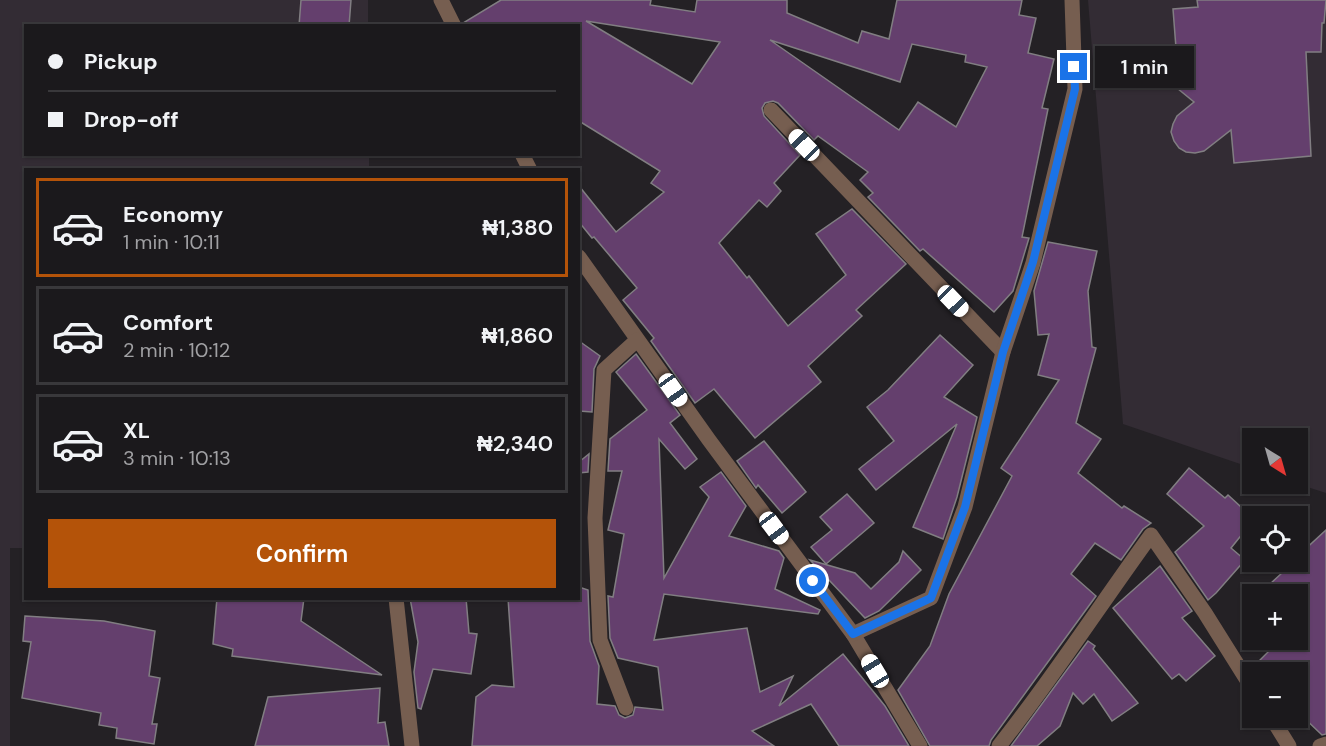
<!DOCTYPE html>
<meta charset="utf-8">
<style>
body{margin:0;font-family:"DM Sans",sans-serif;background:#242225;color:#f1f3f6;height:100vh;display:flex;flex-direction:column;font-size:22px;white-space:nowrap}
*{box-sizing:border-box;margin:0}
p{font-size:20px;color:#a0a0a3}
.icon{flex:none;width:33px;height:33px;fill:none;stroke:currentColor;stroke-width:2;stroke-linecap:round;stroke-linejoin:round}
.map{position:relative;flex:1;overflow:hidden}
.drawer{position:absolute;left:24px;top:168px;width:556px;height:432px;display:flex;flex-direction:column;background:#1b191c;border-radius:0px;box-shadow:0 2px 4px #0004,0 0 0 2px #39383b}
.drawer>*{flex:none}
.guide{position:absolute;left:24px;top:24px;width:556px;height:132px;border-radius:0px;box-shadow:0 2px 4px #0004,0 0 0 2px #39383b;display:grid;align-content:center;height:132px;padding:0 24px;background:#1b191c}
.needle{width:39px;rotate:143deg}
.buttons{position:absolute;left:1242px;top:428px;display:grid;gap:12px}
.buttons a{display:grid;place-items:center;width:66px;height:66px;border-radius:0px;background:#1b191c;box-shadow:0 2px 4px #0004,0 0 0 2px #39383b;font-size:30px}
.end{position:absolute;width:27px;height:27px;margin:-14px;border:8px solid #1a73e8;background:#fff;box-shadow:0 0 0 3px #fff}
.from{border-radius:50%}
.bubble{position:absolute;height:42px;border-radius:0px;background:#1b191c;box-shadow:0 2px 4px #0004,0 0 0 2px #39383b;font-size:20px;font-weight:600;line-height:42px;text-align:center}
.car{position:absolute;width:18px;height:36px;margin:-18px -9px;border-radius:8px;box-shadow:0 0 4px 2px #0007;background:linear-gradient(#fff 24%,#345 0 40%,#fff 0 76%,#345 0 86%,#fff 0)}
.guide b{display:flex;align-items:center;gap:21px;height:57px;font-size:22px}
.guide b+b{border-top:2px solid #39383b}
.guide i{width:15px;height:15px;background:#f1f3f6}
ul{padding:10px 0 0;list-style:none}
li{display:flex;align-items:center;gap:18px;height:99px;margin:0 12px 9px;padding:0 12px;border:3px solid #39383b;border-radius:0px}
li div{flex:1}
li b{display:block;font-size:22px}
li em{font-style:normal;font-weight:600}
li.selected{border-color:#b45309}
li>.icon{width:54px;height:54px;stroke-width:1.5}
.primary-button{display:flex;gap:12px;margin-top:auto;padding:12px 24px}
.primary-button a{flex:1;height:69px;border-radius:0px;background:#b45309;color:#fff;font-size:24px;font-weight:600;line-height:69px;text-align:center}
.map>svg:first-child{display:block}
.built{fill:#332c34}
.building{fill:#643f6d;stroke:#817e82;stroke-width:1.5;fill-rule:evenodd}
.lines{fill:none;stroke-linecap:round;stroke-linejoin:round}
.minor{stroke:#765e50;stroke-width:15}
.route{stroke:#1a73e8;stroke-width:8}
</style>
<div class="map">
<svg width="1326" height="746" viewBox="0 0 1326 746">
<rect width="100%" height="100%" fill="#242125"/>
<!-- built -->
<g class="built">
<polygon points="0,0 368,0 368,25 26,26 26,154 369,154 369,169 26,170 26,548 10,548 10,746 0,746"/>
<polygon points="1088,0 1326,0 1326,493 1295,483 1298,483 1298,438 1252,438 1252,468 1123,424"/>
</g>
<!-- building -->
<g class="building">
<polygon points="301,0 351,0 349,26 299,26"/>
<path d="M501,0h150l-1,5 45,7 2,-12h90v13l71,30 4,-12 27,8 8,-39h125l-3,15 17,3 -8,35 26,6 -12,49 6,1 -26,128 7,1 -16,53 -19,21 -71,-63 -3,2 -52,-54 5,-4 -13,-13 8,-8 -50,-36 -4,4 -36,-37 -5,-2 -8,2 -3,5 2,8 36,39 -26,28 7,8 -14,16 -8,-7 -40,43 28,35 2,-2 39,50 58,-51 -30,-41 36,-25 54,55 -50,46 6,6 -54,50 13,16 -66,56 -41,-49 -19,14 -44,-62 3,-3 -31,-38 14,-12 -43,-51 -2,1 -13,-16v-36l37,46 48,-40 -13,-9 9,-12 -81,-50v-95h-115l-1,-3zM586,21l134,21 -28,42zM770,40l130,42 12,-38 54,11 -1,7 22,5 -31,60 -38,-25 -19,28z"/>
<polygon points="1197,0 1326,0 1324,23 1322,23 1321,52 1306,52 1311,156 1234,163 1231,130 1204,151 1195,153 1186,152 1179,148 1174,141 1171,132 1173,124 1177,116 1194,102 1166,79 1162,72 1162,64 1166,56 1176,48 1173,9 1198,7"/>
<polygon points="1048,242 1097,251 1088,291 1092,347 1096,348 1076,423 1101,439 1078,473 1122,508 1124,506 1151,523 1143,529 1121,560 1095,543 1071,574 1096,596 991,740 989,746 930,746 898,690 930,646 949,594 1012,476 1001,468 1059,380 1038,375 1049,334 1038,335 1034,291"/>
<polygon points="940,335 973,365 944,397 977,417 957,497 943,539 913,527 957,424 876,490 859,469 894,441 867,407 888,390"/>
<polygon points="579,341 600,356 594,369 592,412 579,411"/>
<polygon points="636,354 680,415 670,423 697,459 685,469 659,439 664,578 709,497 700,487 721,472 746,506 729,536 779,551 784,558 775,589 820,610 818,614 664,594 654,640 747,628 760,692 793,676 779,706 843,654 885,706 909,746 839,746 811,704 752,731 774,746 472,746 476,697 492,685 514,687 508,598 579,598 579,587 588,590 590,641 599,666 597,704 615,706 619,715 625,718 633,715 635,707 663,710 658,667 618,658 610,638 608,596 613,597 624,534 608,530 622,471 608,471 610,439 647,410 616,372"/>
<polygon points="764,441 806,492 782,513 758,485 756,488 737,461"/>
<polygon points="589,454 588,472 579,473 579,462"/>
<polygon points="1189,468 1225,498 1228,495 1252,517 1252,522 1231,548 1245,560 1216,593 1208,600 1175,552 1204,526 1167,494"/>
<polygon points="847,494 874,523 826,564 811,547 832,530 820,517"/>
<polygon points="1326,530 1326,734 1322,735 1298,712 1298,670 1296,672 1253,672 1251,669 1281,639 1298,639 1298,594 1259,594 1295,561 1298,561 1299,555"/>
<polygon points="903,551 921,570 879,611 865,618 810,560 855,573 871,589 899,562"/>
<polygon points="1160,566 1192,611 1182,618 1215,656 1186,681 1179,674 1172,679 1113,608"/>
<polygon points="217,598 304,598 301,621 382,675 232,656 233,649 213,644"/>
<polygon points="410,598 466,598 469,633 477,634 471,674 433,669 421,709 418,708 414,672 418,642"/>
<polygon points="25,616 104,621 155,631 149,676 160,678 152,724 157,724 154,744 116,738 117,728 99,725 101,713 22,698 31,642 23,641"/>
<polygon points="1088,641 1095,646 1093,649 1138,703 1112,721 1094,694 1083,704 1073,693 1060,726 1037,746 1011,746"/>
<polygon points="380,688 378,723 385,722 389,746 255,746 268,697"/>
</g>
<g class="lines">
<!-- minor -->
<g class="minor">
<polyline points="441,0 454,26"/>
<polyline points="771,110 1003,352"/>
<polyline points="522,154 530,170"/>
<polyline points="579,257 709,440 853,634 920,746"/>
<polyline points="396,598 412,746"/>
<polyline points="853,634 931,598 965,507 1003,352 1033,263 1075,89 1072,0"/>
<polyline points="626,708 600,640 595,518 604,370 637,340"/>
<polyline points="1271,717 1289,746"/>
<path d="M999,746c54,-68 101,-141 152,-211l54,78 47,75"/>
<polyline points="1320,746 1326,744"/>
</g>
</g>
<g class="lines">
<!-- route -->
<polyline class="route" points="813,581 853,634 931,598 965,507 1003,352 1033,262 1075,89 1074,67"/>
</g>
</svg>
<div class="buttons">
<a><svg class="needle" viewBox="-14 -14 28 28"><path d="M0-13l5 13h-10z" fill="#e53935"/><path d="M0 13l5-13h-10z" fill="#a0a0a3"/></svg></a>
<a><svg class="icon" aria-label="locate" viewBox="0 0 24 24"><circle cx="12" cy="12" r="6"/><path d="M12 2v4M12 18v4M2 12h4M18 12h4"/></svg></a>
<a>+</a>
<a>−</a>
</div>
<i class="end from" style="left:813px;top:581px"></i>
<i class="end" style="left:1074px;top:67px"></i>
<div class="bubble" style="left:1095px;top:46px;width:99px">1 min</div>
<i class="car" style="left:804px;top:145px;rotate:316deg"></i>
<i class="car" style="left:953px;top:301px;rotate:136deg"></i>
<i class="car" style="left:673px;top:390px;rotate:145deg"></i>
<i class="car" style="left:774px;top:528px;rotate:143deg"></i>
<i class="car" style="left:875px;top:671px;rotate:329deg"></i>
<div class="guide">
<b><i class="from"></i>Pickup</b>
<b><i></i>Drop-off</b>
</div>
<section class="drawer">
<ul>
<li class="selected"><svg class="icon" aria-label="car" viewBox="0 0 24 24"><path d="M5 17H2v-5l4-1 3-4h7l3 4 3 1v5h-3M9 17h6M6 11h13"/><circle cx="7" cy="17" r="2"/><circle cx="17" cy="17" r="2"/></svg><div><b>Economy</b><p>1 min · 10:11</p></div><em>₦1,380</em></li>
<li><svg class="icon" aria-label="car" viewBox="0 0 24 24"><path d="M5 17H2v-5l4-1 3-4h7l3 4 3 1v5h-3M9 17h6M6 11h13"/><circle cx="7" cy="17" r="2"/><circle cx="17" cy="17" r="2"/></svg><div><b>Comfort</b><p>2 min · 10:12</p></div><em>₦1,860</em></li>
<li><svg class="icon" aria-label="car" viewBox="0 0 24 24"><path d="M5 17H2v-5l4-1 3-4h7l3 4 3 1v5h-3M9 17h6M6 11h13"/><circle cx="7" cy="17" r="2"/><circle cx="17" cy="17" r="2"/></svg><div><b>XL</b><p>3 min · 10:13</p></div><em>₦2,340</em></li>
</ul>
<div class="primary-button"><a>Confirm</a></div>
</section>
</div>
